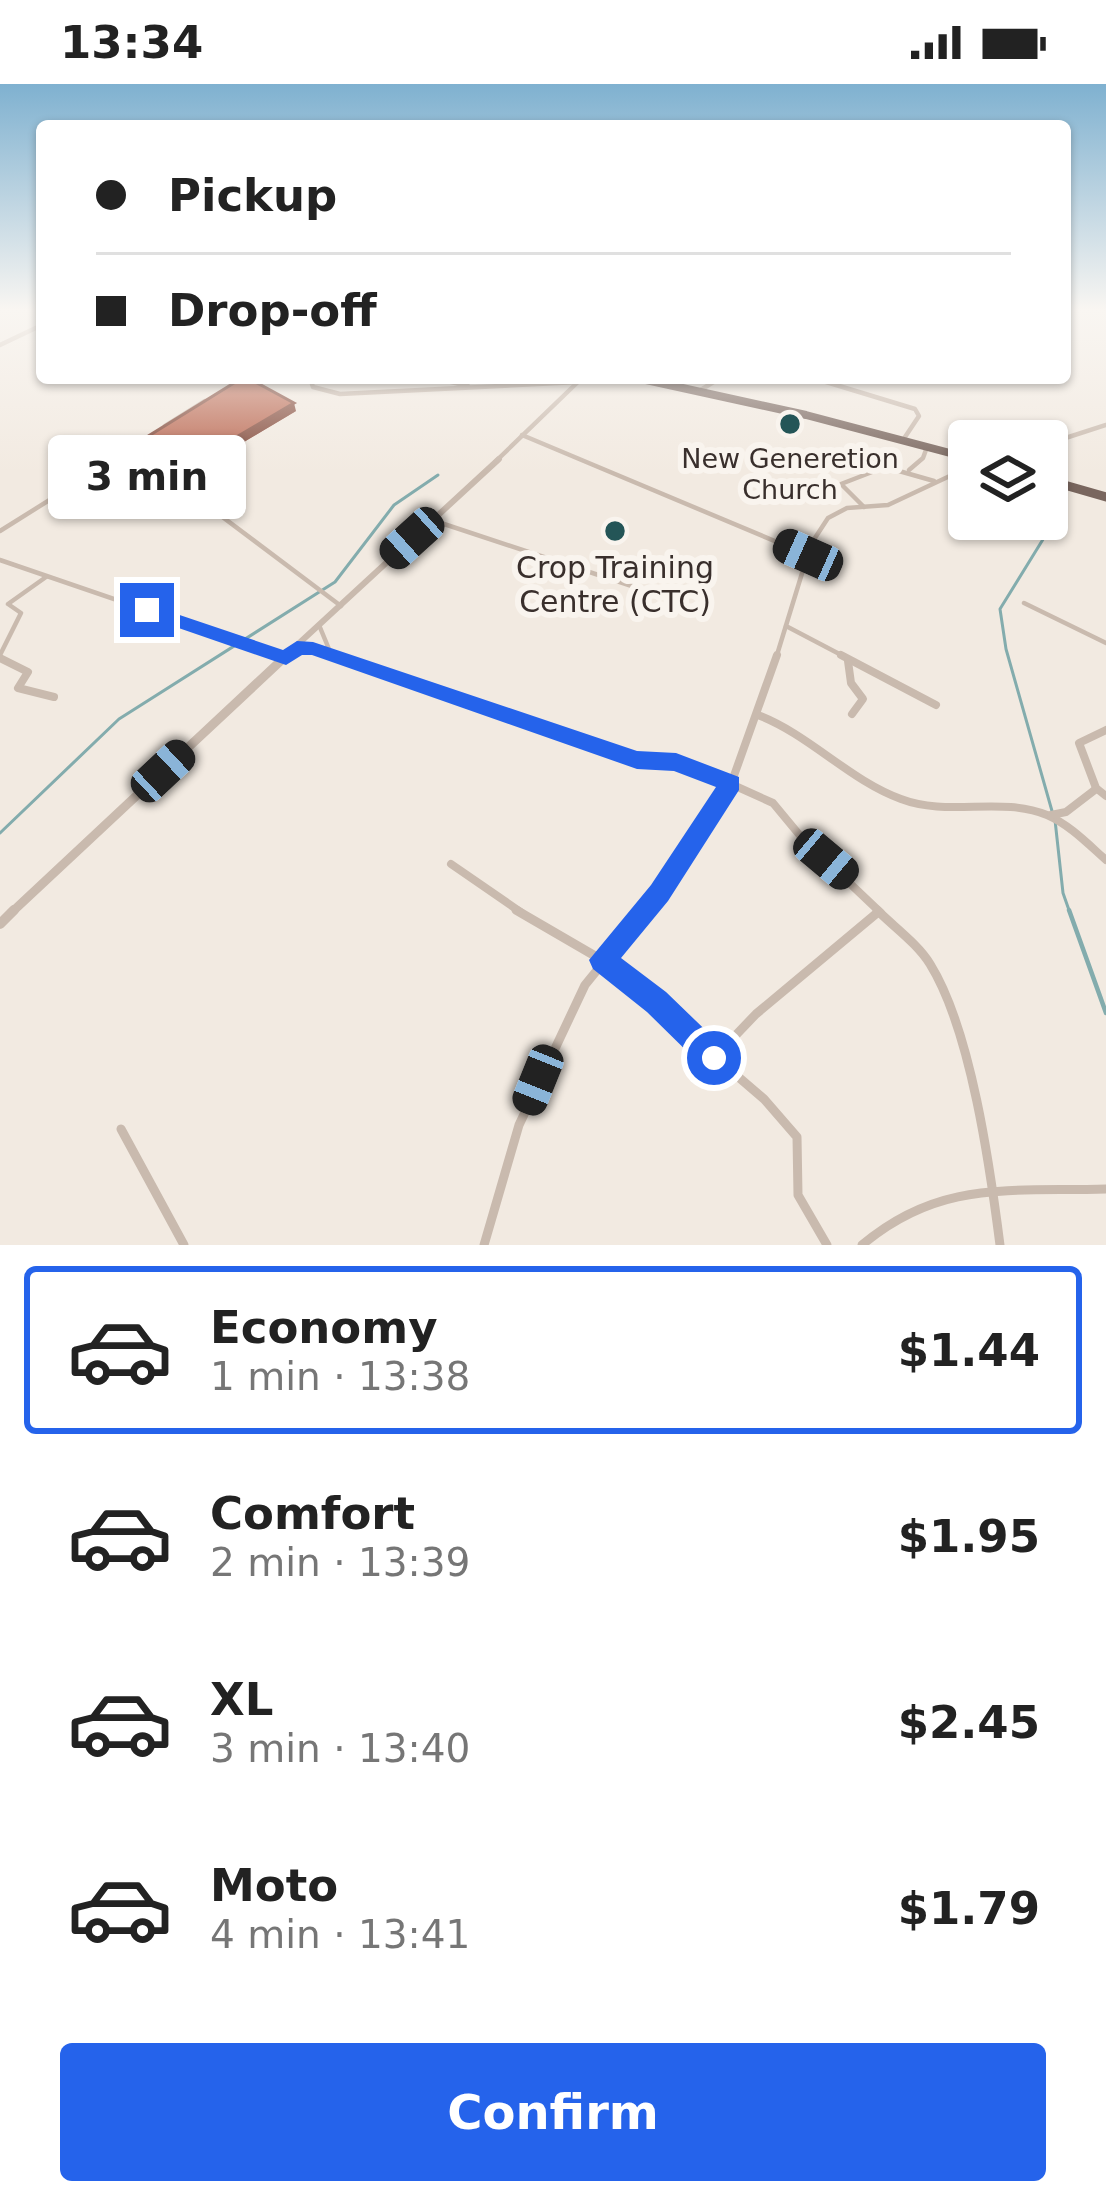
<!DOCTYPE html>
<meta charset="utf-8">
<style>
body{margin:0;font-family:"DejaVu Sans",sans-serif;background:#f2f2f2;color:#222;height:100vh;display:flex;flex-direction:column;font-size:45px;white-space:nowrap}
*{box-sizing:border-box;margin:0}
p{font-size:39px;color:#767676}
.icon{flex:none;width:66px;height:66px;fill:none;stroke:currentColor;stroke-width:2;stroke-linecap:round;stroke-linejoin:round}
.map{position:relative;height:1161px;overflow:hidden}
.panel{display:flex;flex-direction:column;background:#fff;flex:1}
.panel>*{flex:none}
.top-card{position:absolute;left:36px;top:36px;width:1035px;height:264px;border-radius:12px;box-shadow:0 3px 9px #0004;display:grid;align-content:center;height:264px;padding:0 60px;background:#fff}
.buttons{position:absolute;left:948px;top:336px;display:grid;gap:24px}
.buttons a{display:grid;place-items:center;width:120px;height:120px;border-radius:12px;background:#fff;box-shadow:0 3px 9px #0004;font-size:60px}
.end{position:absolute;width:54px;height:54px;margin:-27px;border:15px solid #2563eb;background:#fff;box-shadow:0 0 0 6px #fff}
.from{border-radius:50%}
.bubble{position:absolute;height:84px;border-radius:12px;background:#fff;box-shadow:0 3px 9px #0004;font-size:39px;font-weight:700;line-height:84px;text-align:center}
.car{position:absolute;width:36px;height:72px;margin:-36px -18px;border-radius:15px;box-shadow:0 0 9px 3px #0007;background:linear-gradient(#222 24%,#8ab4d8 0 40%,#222 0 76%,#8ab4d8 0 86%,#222 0)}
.top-card b{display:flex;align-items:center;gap:42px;height:114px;font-size:45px}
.top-card b+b{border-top:3px solid #e0e0e0}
.top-card i{width:30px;height:30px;background:#222}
ul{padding:21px 0 0;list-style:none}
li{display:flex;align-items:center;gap:36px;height:168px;margin:0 24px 18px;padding:0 36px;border:6px solid transparent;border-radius:12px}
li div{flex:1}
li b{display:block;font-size:45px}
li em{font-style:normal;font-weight:700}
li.on{border-color:#2563eb}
li>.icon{width:108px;height:108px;stroke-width:1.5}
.primary-button{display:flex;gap:24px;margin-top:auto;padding:24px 60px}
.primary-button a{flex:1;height:138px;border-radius:12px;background:#2563eb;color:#fff;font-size:48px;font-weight:700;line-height:138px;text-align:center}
.status{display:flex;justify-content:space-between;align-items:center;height:84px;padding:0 60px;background:#fff;direction:ltr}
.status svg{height:33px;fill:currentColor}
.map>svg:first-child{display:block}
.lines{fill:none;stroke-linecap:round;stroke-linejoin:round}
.stream-far1{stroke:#83acad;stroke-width:3}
.stream{stroke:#83acad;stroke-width:4.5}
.minor-far2{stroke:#c9baae;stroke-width:4.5}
.minor-far1{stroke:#c9baae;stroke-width:8}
.minor{stroke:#c9baae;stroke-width:9}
.tertiary-far3{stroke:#c9baae;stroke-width:4.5}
.tertiary-far2{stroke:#c9baae;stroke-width:6}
.tertiary-far1{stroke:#c9baae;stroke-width:9}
.tertiary{stroke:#c9baae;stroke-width:10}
.primary-far1{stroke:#79665e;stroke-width:8}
.primary{stroke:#79665e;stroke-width:9}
.wall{fill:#a25c49}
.shaded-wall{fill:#844b3c}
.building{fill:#bc6b55;stroke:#844b3c;stroke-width:3}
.route{fill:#2563eb}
.poi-dot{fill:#245557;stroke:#f9f4ee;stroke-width:4.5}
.labels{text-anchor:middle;stroke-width:12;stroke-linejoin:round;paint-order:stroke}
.far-poi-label{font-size:27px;fill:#392f2c;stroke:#f9f4ee}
.poi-label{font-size:30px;fill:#392f2c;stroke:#f9f4ee}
</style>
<div class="status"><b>13:34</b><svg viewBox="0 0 49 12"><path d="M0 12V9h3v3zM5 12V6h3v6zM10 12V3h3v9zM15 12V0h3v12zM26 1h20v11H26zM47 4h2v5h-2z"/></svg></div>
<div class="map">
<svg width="1106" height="1161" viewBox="0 0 1106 1161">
<rect width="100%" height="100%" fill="#f2eae1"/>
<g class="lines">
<!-- stream-far1 -->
<g class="stream-far1">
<polyline points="1050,444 1000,525 1006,565 1052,727"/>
<polyline points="1055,736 1063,809 1070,829"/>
<polyline points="0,749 119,635 335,498 394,421 438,391"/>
</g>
<!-- stream -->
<polyline class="stream" points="1069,826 1106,929"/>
<!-- minor-far2 -->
<g class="minor-far2">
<polyline points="0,261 42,241"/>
<polyline points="310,294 313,303 340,310 578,298"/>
<polyline points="434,294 468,302"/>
<polyline points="813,294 915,325 919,332 903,356"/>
<polyline points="165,342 205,317"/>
<polyline points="522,351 808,471"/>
<polyline points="1047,360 1106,341"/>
<polyline points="132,365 341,522"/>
<polyline points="909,386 923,374 927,363"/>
<polyline points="864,423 841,400 885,383 934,397"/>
<polyline points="435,437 662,512"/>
<polyline points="0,447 150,353"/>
<polyline points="0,476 286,574"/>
<polyline points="1024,519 1106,559"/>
<polyline points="319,541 331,570"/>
<polyline points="786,542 847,574"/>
<polyline points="297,563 342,574"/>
<polyline points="0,571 21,529 8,520 46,493"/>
<polyline points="776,574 811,460 828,434 847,424 888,421 969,383"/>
</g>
<!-- minor-far1 -->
<g class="minor-far1">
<polyline points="277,571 286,574"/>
<polyline points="333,571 637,676 691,682 773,719 802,754 881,829"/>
<polyline points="841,571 936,621"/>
<polyline points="0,574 28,588 18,604 54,613"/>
<polyline points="848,577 851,599 863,615 852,630"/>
<path d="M758,631c52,20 91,65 143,84 47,18 100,-3 146,16 23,10 41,29 59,45"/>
<polyline points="1106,646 1079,659 1096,704 1106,712"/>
<polyline points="1051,731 1066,728 1096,705"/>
<polyline points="451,780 522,829"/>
<polyline points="643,829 731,700 777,571"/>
</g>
<!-- minor -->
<g class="minor">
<polyline points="516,826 602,876 764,1015 797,1053 798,1111 827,1161"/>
<path d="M877,826c17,17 41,34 53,54 41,66 60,203 70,281"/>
<polyline points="714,974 756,930 877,829"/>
<polyline points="121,1045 184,1161"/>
<polyline points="484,1161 519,1041 585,901 646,826"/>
<path d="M862,1161c78,-66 149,-53 244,-56"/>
</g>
<!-- tertiary-far3 -->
<g class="tertiary-far3">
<polyline points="699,307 720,294"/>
<polyline points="495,378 582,294"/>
</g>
<!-- tertiary-far2 -->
<polyline class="tertiary-far2" points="283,574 499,375"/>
<!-- tertiary-far1 -->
<polyline class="tertiary-far1" points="11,829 287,571"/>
<!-- tertiary -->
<polyline class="tertiary" points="0,840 14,826"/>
<!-- primary-far1 -->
<polyline class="primary-far1" points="637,294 806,331 969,374"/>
<!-- primary -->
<polyline class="primary" points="1047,396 1106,413"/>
</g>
<!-- wall -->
<polygon class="wall" points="296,327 192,389 146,364 142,356"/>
<!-- shaded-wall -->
<polygon class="shaded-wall" points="294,319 296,327 192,389 189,381"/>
<!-- building -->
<polygon class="building" points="242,294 248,294 294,319 189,381 142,356"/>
<!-- sky -->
<linearGradient id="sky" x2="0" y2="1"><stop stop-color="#7fb1d0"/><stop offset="0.58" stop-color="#f9f6f2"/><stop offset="1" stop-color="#f9f6f2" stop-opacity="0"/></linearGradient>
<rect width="1106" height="389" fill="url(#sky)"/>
<!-- route -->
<polygon class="route" points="147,520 283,566 297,557 313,558 637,667 676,669 739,693 739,706 668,817 621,874 666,908 724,964 728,974 724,984 714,988 704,984 647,928 593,885 589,876 651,801 716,703 674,687 637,685 312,571 302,571 286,581 141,531 138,526"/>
<!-- markers -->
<g class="poi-dot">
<circle cx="790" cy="340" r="12"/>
<circle cx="615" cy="447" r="12"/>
</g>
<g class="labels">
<!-- far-poi labels -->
<g class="far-poi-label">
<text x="790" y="384">New Generetion<tspan x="790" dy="31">Church</tspan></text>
</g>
<!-- poi labels -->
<g class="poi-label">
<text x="615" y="494">Crop Training<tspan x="615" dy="34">Centre (CTC)</tspan></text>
</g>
</g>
</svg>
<div class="buttons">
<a><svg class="icon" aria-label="layers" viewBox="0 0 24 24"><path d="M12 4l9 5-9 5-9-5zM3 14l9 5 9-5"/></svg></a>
</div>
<i class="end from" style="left:714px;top:974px"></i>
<i class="end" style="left:147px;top:526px"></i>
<div class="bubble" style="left:48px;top:351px;width:198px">3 min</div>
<i class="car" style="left:412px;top:454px;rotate:228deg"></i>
<i class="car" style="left:808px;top:471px;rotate:294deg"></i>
<i class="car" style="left:163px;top:687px;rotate:47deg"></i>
<i class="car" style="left:826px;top:775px;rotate:130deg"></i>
<i class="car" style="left:538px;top:996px;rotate:202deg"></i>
<div class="top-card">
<b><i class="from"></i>Pickup</b>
<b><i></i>Drop-off</b>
</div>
</div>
<section class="panel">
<ul>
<li class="on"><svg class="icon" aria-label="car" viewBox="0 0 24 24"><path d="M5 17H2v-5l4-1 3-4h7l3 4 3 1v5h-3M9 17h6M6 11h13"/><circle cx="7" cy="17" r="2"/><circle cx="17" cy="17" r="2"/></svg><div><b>Economy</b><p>1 min · 13:38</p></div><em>$1.44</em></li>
<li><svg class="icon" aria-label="car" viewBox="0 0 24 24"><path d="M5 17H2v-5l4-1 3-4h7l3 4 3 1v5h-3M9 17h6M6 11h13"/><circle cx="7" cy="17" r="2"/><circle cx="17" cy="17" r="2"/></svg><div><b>Comfort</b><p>2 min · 13:39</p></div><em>$1.95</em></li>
<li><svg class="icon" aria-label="car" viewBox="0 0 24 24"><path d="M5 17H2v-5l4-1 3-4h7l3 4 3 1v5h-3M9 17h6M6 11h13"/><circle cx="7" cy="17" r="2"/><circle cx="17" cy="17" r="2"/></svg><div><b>XL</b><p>3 min · 13:40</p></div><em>$2.45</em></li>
<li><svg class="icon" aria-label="car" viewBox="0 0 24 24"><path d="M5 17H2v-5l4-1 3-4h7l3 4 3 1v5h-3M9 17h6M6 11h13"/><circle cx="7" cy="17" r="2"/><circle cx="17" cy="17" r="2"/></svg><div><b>Moto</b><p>4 min · 13:41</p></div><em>$1.79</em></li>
</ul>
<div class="primary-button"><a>Confirm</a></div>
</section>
